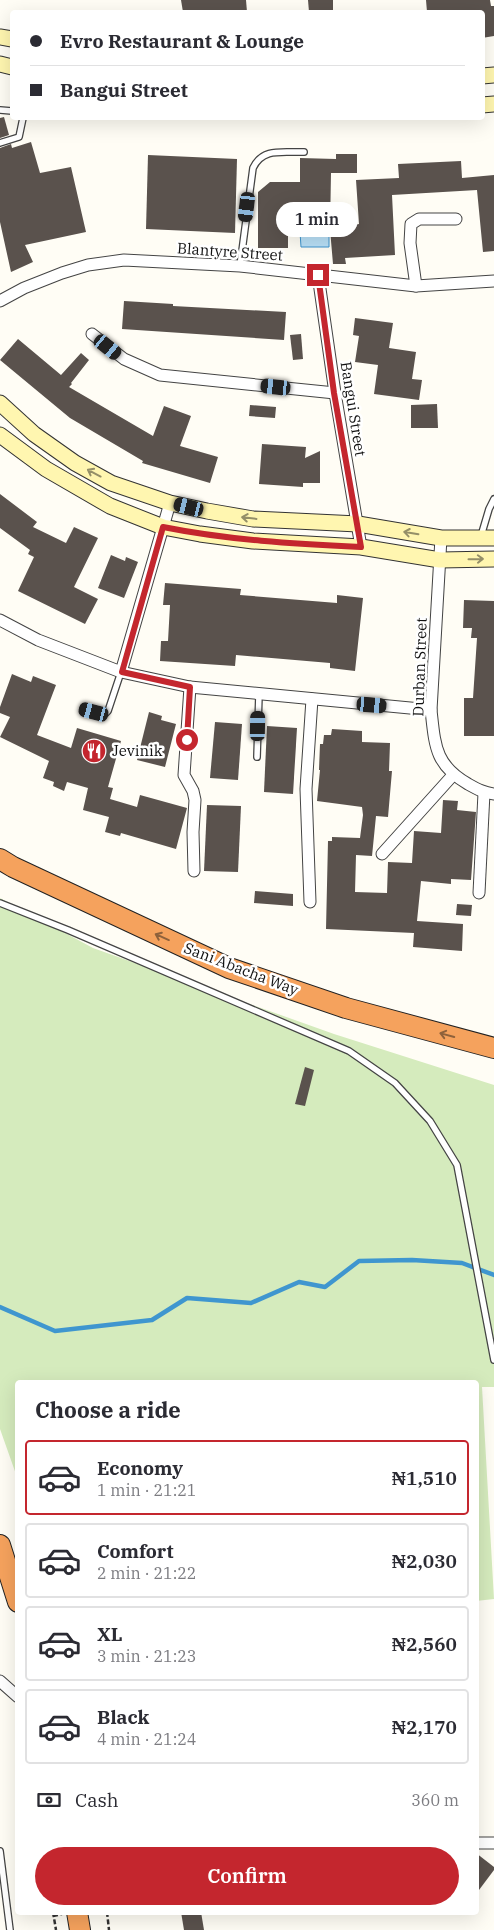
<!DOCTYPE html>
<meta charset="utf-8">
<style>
body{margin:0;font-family:"IBM Plex Serif",serif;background:#f2f2f3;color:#2b2b33;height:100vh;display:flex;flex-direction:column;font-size:19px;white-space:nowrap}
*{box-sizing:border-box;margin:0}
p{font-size:16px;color:#7c7c81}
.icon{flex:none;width:28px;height:28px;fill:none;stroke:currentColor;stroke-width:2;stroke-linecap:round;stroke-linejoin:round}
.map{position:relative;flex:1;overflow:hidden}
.side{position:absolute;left:15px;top:1380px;width:464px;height:535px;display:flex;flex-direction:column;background:#fff;border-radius:5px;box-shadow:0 5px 20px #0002}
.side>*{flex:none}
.banner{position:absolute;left:10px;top:10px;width:475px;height:110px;border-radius:5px;box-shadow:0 5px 20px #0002;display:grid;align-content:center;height:110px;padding:0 20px;background:#fff}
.end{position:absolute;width:22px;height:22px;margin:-11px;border:6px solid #c4262e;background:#fff;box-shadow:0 0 0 2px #fff}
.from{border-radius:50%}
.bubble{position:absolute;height:35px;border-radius:18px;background:#fff;box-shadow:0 5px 20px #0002;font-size:16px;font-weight:600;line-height:35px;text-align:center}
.car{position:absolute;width:15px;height:30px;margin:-15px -8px;border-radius:6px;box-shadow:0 0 4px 1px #0007;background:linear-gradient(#222 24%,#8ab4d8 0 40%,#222 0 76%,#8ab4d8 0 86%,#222 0)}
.banner b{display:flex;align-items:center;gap:18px;height:48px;font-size:19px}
.banner b+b{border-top:1px solid #e1e1e2}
.banner i{width:12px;height:12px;background:#2b2b33}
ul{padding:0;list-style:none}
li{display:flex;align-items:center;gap:15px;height:75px;margin:0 10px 8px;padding:0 10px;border:2px solid #e1e1e2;border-radius:5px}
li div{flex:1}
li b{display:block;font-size:19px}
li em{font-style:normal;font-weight:600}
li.current{border-color:#c4262e}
li>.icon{width:45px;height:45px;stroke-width:1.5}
h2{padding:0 20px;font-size:22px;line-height:60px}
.pay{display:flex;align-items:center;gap:12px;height:55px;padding:0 20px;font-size:19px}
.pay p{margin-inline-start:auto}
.primary-button{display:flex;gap:10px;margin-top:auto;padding:10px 20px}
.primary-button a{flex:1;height:58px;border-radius:30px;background:#c4262e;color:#fff;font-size:20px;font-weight:600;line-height:58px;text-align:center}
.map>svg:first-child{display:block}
.green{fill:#d5ebbd}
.water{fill:#b9e0f7;stroke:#3f96cf}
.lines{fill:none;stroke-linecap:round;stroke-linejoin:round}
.stream{stroke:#3f96cf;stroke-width:4.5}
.building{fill:#5a524d}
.lane-casing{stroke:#444;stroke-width:8}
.street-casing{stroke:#444;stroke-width:13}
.secondary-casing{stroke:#333;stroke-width:17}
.highway-casing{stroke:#222;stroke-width:22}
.path{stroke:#333;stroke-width:2.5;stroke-dasharray:5 2.5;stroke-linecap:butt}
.lane{stroke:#fff;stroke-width:5.5}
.street{stroke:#fff;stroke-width:11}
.secondary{stroke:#fff6b0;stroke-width:15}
.highway{stroke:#f5a25d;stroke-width:20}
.oneway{stroke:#948f68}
.oneway2{stroke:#8e613b}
.route{stroke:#c4262e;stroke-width:6}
.labels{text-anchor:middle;stroke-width:5;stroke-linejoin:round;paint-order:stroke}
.street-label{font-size:15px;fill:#111;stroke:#fff}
.poi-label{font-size:15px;fill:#111;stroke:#fff;text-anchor:start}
</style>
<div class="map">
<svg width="494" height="1930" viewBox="0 0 494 1930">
<rect width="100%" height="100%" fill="#fffdf5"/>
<!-- green -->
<polygon class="green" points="0,898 93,948 334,1034 494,1085 494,1387 482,1387 494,1599 476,1601 476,1382 18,1382 17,1477 0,1429"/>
<!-- water -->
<polygon class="water" points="329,231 329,247 301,247 300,232"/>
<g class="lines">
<!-- stream -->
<polyline class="stream" points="0,1307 55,1331 152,1320 187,1298 251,1303 299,1282 325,1287 359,1261 412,1260 462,1263 494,1275"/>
</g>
<!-- building -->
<g class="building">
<polygon points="181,0 246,0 247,12 183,12"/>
<polygon points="308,0 333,0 333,12 309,12"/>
<polygon points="426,0 490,0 491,6 494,6 494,36 482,38 482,12 427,12"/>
<polygon points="4,117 9,135 0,138 0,118"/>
<polygon points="31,142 40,173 71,167 86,232 25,245 33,262 11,272 0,222 0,148 11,144 12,148"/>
<polygon points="336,154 357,154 357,173 331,173 330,229 288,228 288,248 258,248 258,192 270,182 300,182 300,158 336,159"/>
<polygon points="148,155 237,159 235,233 146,229"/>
<polygon points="461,161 462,178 494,175 494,251 483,252 477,190 392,195 395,255 345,258 346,264 333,264 330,229 359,224 356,180 399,178 398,164"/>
<polygon points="124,301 173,304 173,306 286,312 284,340 122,329"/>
<polygon points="355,318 393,323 389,348 416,352 412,379 422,380 419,400 374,394 378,365 355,362 359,336 353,335"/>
<polygon points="301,334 303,359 293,360 290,335"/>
<polygon points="18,339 61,375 81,353 89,360 71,383 72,384 69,387 153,436 164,406 191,416 180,446 218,457 210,483 142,463 143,461 70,418 0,360"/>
<polygon points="437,404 438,428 411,428 411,405"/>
<polygon points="250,405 276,407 275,418 249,416"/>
<polygon points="262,444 306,447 305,458 320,451 320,483 303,483 303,487 259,484"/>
<polygon points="0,494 37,522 33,527 66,543 74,527 98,538 74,587 98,599 85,624 18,591 34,557 28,554 30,550 0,528"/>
<polygon points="111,555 125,561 126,557 138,562 124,598 98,588"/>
<polygon points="165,583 241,589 240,595 337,603 337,595 363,598 355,671 330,668 330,663 236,655 235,666 160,661 161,641 168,641 170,605 163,605"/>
<polygon points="464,600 494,601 494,736 464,736 464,698 473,698 477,638 471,638 472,628 463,628"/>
<polygon points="12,674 31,682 33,676 56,685 37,735 71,748 77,728 121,741 108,787 113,788 110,799 137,807 140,795 187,808 176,849 121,833 120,836 105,832 109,817 83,810 88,788 67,782 64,791 53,786 54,782 43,778 49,761 0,737 10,717 0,713 0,707"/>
<polygon points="149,712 162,716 161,720 176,724 165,767 137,760"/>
<polygon points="215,722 242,724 238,780 210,778"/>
<polygon points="267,726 297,728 293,794 264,792"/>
<polygon points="332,729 362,731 362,742 390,743 389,771 392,771 388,817 376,816 372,856 356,855 355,892 387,893 388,862 412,863 414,831 441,833 443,800 458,801 457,810 476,812 471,880 451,879 451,884 421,881 417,921 463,924 462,951 413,947 414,933 326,929 328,841 332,841 332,837 360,838 363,815 362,807 317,801 320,770 319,770 320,744 323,744 324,735 331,735"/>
<polygon points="207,805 241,806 238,872 204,871"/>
<polygon points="255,891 293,894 293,906 254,903"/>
<polygon points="457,904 472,905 471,916 456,915"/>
<polygon points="305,1067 314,1070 305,1106 295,1104"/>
<polygon points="476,1853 494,1867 494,1870 476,1894"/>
<polygon points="181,1912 201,1912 204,1930 184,1930"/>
</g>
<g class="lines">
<!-- lane casing -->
<g class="lane-casing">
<g id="lane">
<polyline points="0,110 12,111"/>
<polyline points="0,143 19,137 23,118"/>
<path d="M240,266l13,-98c10,-21 30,-15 51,-16"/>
<polyline points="481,536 489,509 494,499"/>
<polyline points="83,709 104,715 108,711 121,672"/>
<polyline points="257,757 259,694"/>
<polyline points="0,903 68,930 349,1051 395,1083 430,1121 457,1165 494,1360"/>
<polyline points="0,1851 10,1930"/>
</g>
</g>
<!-- street casing -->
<g class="street-casing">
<g id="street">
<polyline points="318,275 335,393 361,547"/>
<polyline points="416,286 410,243 411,224 419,219 456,219"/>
<polyline points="0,301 24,288 62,273 88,265 124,260 240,266 416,286 494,281"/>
<polyline points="92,334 124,359 160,375 335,393"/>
<path d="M441,538l-10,172c4,36 4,55 37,74 9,5 16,9 26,10"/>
<polyline points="0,620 38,640 121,672 190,687 431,710"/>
<polyline points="121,672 170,503"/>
<polyline points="190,687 184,775 193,791 195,800 193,832 194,871"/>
<polyline points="382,854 453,775"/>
<polyline points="479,893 484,793"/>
<polyline points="310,902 306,789 312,699"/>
<polyline points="0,1681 18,1697"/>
<polyline points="476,1843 494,1843"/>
</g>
</g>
<!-- secondary casing -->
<g class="secondary-casing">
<g id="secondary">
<polyline points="0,37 12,39"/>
<polyline points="0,64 12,67"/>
<polyline points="482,76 494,75"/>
<polyline points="482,105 494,104"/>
<polyline points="0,403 34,434 75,463 111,483 170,503 207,511 253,519 358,524 441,538 494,538"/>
<polyline points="0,435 46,469 110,506 163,527 200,534 253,541 361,547 440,560 494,559"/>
</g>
</g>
<!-- highway casing -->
<g class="highway-casing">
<g id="highway">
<polyline points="0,859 13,867 229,968 346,1008 494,1048"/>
<polyline points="0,1545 18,1602"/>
<polyline points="77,1912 80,1930"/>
</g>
</g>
<!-- path -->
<g class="path">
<polyline points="53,1912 56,1930"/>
<polyline points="107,1912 109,1930"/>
<polyline points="53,1916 62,1914"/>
</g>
<!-- lane -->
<use href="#lane" class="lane"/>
<!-- street -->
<use href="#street" class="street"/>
<!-- secondary -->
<use href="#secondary" class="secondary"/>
<!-- highway -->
<use href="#highway" class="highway"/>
</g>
<!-- one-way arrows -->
<defs><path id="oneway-shaft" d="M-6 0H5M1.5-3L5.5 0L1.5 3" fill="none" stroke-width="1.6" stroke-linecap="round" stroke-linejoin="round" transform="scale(1.25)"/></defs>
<g class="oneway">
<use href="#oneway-shaft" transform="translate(94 473) rotate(-152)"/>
<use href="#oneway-shaft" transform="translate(249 518) rotate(-173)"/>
<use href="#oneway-shaft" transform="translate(411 533) rotate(-171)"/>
<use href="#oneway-shaft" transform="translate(476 559) rotate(-1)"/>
</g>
<g class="oneway2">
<use href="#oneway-shaft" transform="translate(162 937) rotate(-156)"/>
<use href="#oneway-shaft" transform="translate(447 1035) rotate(-165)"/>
</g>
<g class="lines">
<!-- route -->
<path class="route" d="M187,740l3,-53 -68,-15 41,-145c65,13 131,17 198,20l-27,-154 -16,-118"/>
</g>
<!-- icons -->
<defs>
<g id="restaurant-disc" transform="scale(1.25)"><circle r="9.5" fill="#c4262e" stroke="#fff"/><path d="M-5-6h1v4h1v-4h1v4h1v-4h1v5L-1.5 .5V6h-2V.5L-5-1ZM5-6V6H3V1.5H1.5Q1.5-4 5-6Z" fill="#fff"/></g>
</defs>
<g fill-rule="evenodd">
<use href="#restaurant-disc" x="94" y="751"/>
</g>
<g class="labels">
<!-- street labels -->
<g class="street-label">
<text transform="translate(230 252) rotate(4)" y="5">Blantyre Street</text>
<text transform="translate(353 409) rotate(81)" y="5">Bangui Street</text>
<text transform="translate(420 667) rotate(-88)" y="5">Durban Street</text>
<text transform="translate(241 969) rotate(21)" y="5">Sani Abacha Way</text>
</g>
<!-- poi labels -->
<g class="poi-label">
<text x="112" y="756">Jevinik</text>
</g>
</g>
</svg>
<i class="end from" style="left:187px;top:740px"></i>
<i class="end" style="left:318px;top:275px"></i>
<div class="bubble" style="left:276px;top:202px;width:82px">1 min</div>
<i class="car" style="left:247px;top:207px;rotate:187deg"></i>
<i class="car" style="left:108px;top:347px;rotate:129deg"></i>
<i class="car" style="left:276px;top:387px;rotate:276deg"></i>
<i class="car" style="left:189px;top:507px;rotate:284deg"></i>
<i class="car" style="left:372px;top:705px;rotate:95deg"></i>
<i class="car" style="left:94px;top:712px;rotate:285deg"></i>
<i class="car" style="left:258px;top:726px;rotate:1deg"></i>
<div class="banner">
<b><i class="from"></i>Evro Restaurant &amp; Lounge</b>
<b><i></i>Bangui Street</b>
</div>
<section class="side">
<h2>Choose a ride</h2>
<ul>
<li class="current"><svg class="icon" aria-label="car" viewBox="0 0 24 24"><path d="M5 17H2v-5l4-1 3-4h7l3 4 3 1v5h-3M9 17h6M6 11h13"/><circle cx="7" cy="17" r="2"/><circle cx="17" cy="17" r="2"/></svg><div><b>Economy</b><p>1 min · 21:21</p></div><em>₦1,510</em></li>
<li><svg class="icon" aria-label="car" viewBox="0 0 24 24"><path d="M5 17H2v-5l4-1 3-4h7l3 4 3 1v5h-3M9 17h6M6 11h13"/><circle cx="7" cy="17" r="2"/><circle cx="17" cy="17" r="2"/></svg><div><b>Comfort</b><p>2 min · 21:22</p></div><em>₦2,030</em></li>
<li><svg class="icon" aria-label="car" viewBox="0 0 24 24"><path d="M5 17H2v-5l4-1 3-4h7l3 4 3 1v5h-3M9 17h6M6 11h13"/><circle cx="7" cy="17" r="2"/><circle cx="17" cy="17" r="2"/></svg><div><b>XL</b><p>3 min · 21:23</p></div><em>₦2,560</em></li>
<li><svg class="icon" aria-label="car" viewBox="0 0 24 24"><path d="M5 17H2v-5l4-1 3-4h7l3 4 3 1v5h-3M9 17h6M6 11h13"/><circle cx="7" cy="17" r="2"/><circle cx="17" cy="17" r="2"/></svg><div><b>Black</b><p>4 min · 21:24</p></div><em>₦2,170</em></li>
</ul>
<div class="pay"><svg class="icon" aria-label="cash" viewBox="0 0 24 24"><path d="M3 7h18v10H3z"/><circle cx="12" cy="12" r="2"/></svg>Cash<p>360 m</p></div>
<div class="primary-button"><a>Confirm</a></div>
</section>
</div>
